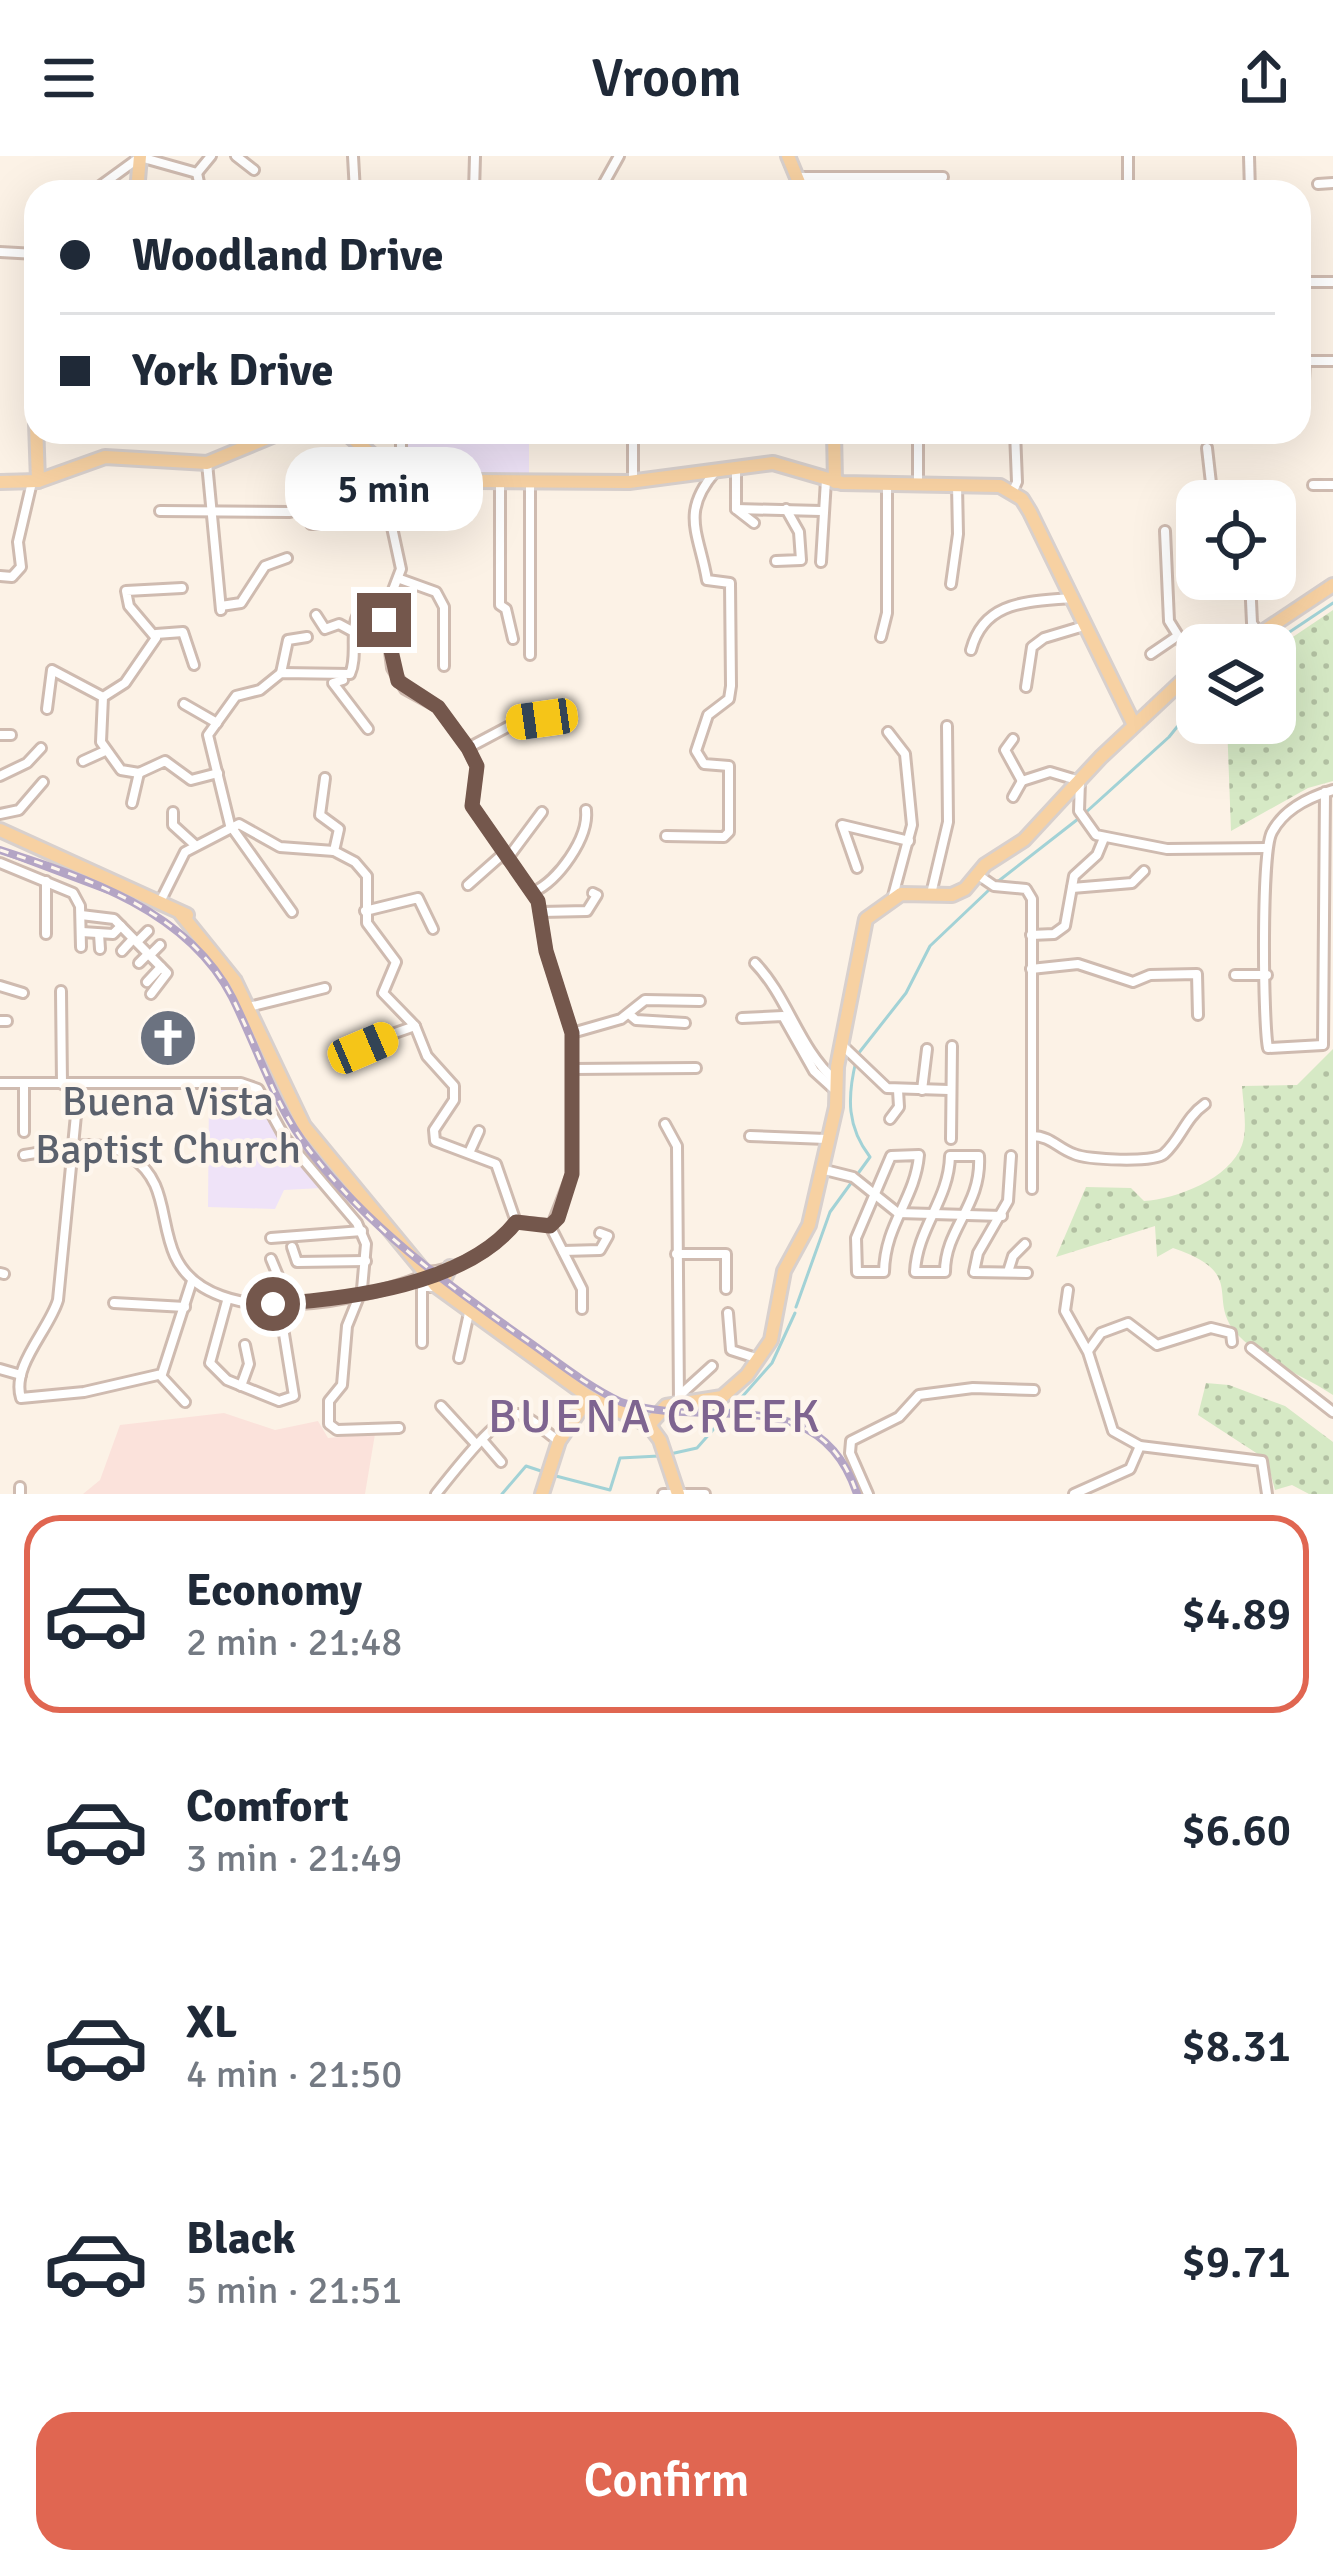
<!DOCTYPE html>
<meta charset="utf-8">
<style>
body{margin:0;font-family:Signika,sans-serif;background:#f6f6f7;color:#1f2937;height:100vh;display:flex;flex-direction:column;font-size:45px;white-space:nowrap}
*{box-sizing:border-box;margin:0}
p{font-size:39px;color:#747a83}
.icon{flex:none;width:66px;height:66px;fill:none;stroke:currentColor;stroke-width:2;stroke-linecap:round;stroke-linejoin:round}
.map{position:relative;height:1338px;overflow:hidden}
.sheet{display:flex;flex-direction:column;background:#fff;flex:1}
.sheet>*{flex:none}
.banner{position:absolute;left:24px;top:24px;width:1287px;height:264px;border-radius:36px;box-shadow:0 12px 48px #0002;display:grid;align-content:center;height:264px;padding:0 36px;background:#fff}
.controls{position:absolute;left:1176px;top:324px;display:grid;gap:24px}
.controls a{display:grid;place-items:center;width:120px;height:120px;border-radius:24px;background:#fff;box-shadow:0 12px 48px #0002;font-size:60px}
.end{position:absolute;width:54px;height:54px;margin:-27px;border:15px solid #74574c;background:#fff;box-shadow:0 0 0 6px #fff}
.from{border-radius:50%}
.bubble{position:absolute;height:84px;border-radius:36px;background:#fff;box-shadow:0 12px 48px #0002;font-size:39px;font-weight:600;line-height:84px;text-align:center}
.car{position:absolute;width:36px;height:72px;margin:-36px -18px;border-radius:15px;box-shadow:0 0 9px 3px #0007;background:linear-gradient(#f5c518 24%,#345 0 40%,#f5c518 0 76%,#345 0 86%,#f5c518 0)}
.banner b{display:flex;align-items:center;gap:42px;height:114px;font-size:45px}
.banner b+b{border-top:3px solid #e0e1e3}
.banner i{width:30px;height:30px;background:#1f2937}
ul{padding:21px 0 0;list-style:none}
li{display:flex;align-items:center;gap:36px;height:198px;margin:0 24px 18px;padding:0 12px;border:6px solid transparent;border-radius:36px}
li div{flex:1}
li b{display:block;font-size:45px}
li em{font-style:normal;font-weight:600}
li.selected{border-color:#e06651}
li>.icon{width:108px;height:108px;stroke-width:1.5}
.action{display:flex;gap:24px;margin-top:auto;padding:24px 36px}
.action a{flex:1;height:138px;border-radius:36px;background:#e06651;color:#fff;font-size:48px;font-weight:600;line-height:138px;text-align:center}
header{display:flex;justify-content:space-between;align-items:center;height:156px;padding:0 36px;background:#fff;font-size:54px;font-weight:600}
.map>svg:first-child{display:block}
.commercial{fill:#fbe2db}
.education{fill:#efe3f8}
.grass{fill:url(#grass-dots)}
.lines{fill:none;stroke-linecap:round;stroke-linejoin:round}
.stream{stroke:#a2d2d6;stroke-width:3}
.minor-casing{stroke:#cfbbb0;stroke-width:14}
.major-casing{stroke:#d8d0cd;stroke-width:18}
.minor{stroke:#fff;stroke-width:8}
.major{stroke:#f7d1a2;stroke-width:12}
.tram{stroke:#b4a5c5;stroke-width:3}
.rail-casing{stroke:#b4a5c5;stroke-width:8}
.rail{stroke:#fef6ed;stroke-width:3;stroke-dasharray:9;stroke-linecap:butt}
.route{stroke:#74574c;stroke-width:15}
.labels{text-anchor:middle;stroke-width:9;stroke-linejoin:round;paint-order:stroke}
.worship-label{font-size:42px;fill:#5b616d;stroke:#fef6ed}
.quarter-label{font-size:48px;letter-spacing:3px;fill:#7e6490;stroke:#fef6ed}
</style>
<header><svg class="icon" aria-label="menu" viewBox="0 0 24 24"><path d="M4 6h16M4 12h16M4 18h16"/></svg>Vroom<svg class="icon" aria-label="share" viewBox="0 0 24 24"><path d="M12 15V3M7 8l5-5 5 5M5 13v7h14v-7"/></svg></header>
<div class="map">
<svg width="1333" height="1338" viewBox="0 0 1333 1338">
<defs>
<pattern id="grass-dots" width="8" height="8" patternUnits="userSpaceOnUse" patternTransform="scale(3)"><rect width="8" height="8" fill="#d6e9c5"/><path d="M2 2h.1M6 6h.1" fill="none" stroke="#b2c0a2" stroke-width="1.8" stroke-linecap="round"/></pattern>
</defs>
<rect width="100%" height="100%" fill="#fcf2e6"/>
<!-- commercial -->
<polygon class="commercial" points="224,1257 275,1274 318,1265 328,1282 375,1278 365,1338 83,1338 100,1324 120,1269"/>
<!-- education -->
<g class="education">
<polygon points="405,276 529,276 529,319 403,314"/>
<polygon points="209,932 249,933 258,938 287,990 322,1032 284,1034 275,1053 208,1051"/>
</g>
<!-- grass -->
<g class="grass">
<polygon points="1333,454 1333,625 1308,632 1231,675 1227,567 1275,567 1275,493"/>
<path d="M1333,893v346c-32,-21 -71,-34 -97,-62 -30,-35 12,-60 -63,-85l-16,9 -2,-31 -99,31 30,-70 45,1 13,13c32,-2 86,-22 98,-56 6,-16 1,-42 0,-59l55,-1z"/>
<polygon points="1206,1227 1229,1229 1285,1250 1333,1286 1333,1338 1309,1338 1292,1329 1275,1334 1267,1304 1198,1259"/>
</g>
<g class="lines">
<!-- stream -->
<g class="stream">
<polyline points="1270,489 1333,447"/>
<polyline points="1084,658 1169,581 1197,546"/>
<polyline points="996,727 1078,663"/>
<polyline points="858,898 906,837 930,790 990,733"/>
<path d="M796,1151l34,-95 40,-55c-23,-30 -23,-59 -14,-96"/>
<polyline points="670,1298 697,1292 772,1207 795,1157"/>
<polyline points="552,1319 610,1334 620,1302 659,1300"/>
<polyline points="502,1338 526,1310 544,1316"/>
</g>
<!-- minor casing -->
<g class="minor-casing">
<g id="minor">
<polyline points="236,0 254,14"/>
<polyline points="353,0 355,36"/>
<polyline points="1249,0 1250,36"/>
<polyline points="197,17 201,36"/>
<polyline points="798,21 943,21"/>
<polyline points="1318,28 1333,27"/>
<polyline points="92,36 140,1 197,17 211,0"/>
<polyline points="474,36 475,0"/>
<polyline points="599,36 619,0"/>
<polyline points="1128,36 1128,0"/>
<polyline points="0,96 36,98"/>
<polyline points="1299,126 1333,126"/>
<polyline points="1299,205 1333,205"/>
<polyline points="1299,229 1304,225 1305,205"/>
<polyline points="401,276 401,304 387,348 401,413 385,455 392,512 405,533 438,551 468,592 477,611 472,650 538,745 546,795 572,877 572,1018 552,1069 516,1066"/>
<polyline points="918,276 918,328"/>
<polyline points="1072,279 1074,276"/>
<polyline points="1207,292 1213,345"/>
<polyline points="207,307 221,454"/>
<polyline points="736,313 736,353 754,367"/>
<polyline points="633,324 633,276"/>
<polyline points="500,326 500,449 506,453 513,483"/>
<polyline points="530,327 530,499"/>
<polyline points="1313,329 1333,329"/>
<polyline points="1013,335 1017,326 1015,276"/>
<polyline points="736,353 821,355"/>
<polyline points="160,355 290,356"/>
<polyline points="311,368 390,368"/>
<polyline points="1165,375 1169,465 1197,510"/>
<polyline points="776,405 801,404 799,376 786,353"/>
<polyline points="821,406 826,324"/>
<polyline points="0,420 12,421 21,411 18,386 32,326"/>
<polyline points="400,423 436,436 444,451 444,510"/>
<polyline points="1250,423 1252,467 1260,478"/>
<polyline points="951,428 958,378 957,329"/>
<polyline points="182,432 126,435 129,450 156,482 125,527 103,541 101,586 121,614 139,617 165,605 191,624 218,617"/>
<polyline points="221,450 241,447 265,410 287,402"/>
<polyline points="316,459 325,473 339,468 352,475"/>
<polyline points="156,478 183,476 194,509"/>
<polyline points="881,481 887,457 887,329"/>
<path d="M971,494c13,-50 57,-48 100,-52"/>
<polyline points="1151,498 1176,481"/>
<polyline points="281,517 288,484 307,481"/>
<polyline points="343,524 333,527 368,573"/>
<polyline points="1026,531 1032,491 1044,482 1084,470"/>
<polyline points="184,548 217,567"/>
<polyline points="47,553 52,514 103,541"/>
<polyline points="888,576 905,598 912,669 893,740"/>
<polyline points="0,579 11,579"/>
<polyline points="1013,583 1005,594 1022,625 1050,616 1080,625 1079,655 1096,679 1167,693 1267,692"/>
<polyline points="468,592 515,567 568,563"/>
<polyline points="83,605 105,595"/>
<polyline points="0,620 27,607 41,592"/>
<polyline points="325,622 320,659 339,673 334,695"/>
<path d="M1325,636l-2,253 -55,3c-5,-25 -7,-197 4,-216 12,-23 37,-35 61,-42"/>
<polyline points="1013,641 1022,625"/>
<polyline points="132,647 139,617"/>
<polyline points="173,656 173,669 195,689"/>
<polyline points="0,658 19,654 43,626"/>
<path d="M666,680l58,1 5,-5v-66l-25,-2 -8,-13 12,-36 21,-16 2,-13 -1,-103 -23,-3c-8,-47 -27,-67 8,-108"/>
<polyline points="507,703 542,656"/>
<polyline points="0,707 73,737 80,750 81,791"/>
<polyline points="857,712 842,669 909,685"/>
<polyline points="978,719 994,730 1026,733 1032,743 1032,1033"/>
<polyline points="468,729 503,698"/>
<polyline points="1072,732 1132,727 1144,715"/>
<path d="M533,736c25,-11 56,-54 53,-82"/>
<polyline points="931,738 948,666 947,570"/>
<polyline points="161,744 185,696 239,668 280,691 334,695 355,706 367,720 367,767 396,806 383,837 415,870 427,900 454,930 454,944 434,974 435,985 496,1008 516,1066"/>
<polyline points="365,755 418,742 433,773"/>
<path d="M292,756l-62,-87 -22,-90 28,-39 24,-6 21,-17 69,1c11,-24 -9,-58 24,-75l15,4"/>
<polyline points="541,756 587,755 597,739 593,737"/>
<polyline points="81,759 114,763 167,817 151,838"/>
<polyline points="82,776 113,778 121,770"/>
<polyline points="46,778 46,725"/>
<polyline points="99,778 100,793"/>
<polyline points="1031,779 1054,778 1065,770 1074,720 1097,699 1104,682"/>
<polyline points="137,786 148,775"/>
<polyline points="122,795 133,783"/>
<polyline points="150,799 160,789"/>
<polyline points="139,807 148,798"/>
<path d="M755,807c33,34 44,86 80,117"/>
<polyline points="1031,813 1078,808 1133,826 1150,819 1197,818 1198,859"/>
<polyline points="1235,819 1267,819"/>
<polyline points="147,826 161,811"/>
<polyline points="0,830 23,837"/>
<polyline points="61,835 62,928"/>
<polyline points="253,850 325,832"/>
<polyline points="629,858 636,864 685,867"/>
<polyline points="742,862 783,860 814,915 836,935"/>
<polyline points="0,865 7,865"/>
<polyline points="572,877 621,863 645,844 700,845"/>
<polyline points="843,890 887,932 949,934"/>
<polyline points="346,894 415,870"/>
<polyline points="573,913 696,912"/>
<polyline points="0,927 241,927 258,933 285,982 357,1067 366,1088 362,1133 347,1170 342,1229 329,1245 329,1268 337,1274 399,1272"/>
<path d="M79,928l-21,216c-9,30 -47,66 -37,98l63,-6 78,-18 30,-93"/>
<polyline points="922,934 927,893"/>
<polyline points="890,963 899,951 898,934"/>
<polyline points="665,968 677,990 679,1247"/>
<polyline points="24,976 24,928"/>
<polyline points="750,980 826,983"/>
<path d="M1032,980c19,0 25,12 42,18 13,6 80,9 90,0 17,-15 21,-36 41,-50"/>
<polyline points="951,983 952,890"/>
<polyline points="469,997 479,975"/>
<path d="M24,999c37,-6 72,-20 107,2 37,24 28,64 44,99 36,79 193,45 255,17"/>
<path d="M919,999c-4,45 -34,68 -35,117h-27l-1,-34 35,-82z"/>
<path d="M950,1000h29c3,50 -34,72 -34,116h-30c2,-44 34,-72 35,-116z"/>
<polyline points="1011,1000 1008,1045 978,1097 974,1116 1027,1117"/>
<polyline points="821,1013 853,1021 898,1057 1002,1060"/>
<polyline points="550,1070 582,1133 582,1153"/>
<polyline points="271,1082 362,1075"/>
<polyline points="292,1091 297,1106 366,1105"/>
<polyline points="563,1095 600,1094 608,1080 600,1077"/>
<polyline points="676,1098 726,1098 726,1133"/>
<polyline points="271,1103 289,1146"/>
<path d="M426,1116c34,-2 69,-24 90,-50"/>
<polyline points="1008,1116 1013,1100 1025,1088"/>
<polyline points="0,1117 4,1118"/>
<polyline points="1068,1134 1065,1155 1088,1196 1113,1275 1140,1290 1262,1305 1267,1338"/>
<polyline points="227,1145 210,1207 227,1224 279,1245 294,1240 279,1147"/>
<polyline points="114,1147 185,1151"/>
<polyline points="728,1157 731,1194 759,1203"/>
<polyline points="422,1187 422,1131 435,1131"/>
<polyline points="1251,1192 1333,1256"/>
<polyline points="1088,1195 1101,1177 1128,1167 1157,1189 1211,1172 1231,1177 1232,1186"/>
<polyline points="459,1202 469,1157"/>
<polyline points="0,1213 21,1219"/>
<polyline points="160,1219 185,1246"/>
<polyline points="241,1230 249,1208 245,1189"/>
<polyline points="680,1239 712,1210"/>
<polyline points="441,1250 474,1286"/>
<polyline points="483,1285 501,1306"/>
<polyline points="20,1331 20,1338"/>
<path d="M436,1338c12,-15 63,-82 81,-80 13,2 31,20 42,27"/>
<polyline points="663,1338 705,1338"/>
<polyline points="868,1338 850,1297 851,1285 899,1261 919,1239 973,1232 1034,1234"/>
<polyline points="1074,1338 1130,1313 1140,1290"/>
</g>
</g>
<!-- major casing -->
<g class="major-casing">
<g id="major">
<polyline points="788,0 803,36"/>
<polyline points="137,36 140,0"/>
<polyline points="36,267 38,325"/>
<polyline points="345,276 396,319 472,325"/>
<polyline points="834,276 835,326"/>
<polyline points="473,325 629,326 773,307 842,327 1000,330 1022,343 1030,356 1134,569"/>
<polyline points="0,326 38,325 105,301 207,307 282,276"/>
<polyline points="1243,489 1333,429"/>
<polyline points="0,674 187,759"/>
<polyline points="181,758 235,825 304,970 436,1130 589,1241 649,1269 660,1284 678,1338"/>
<polyline points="442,1128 450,1111"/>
<polyline points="649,1269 666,1250 722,1241 747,1219 771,1184 784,1115 809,1069 836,951 837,911 866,763 901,738 952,739 965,733 985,709 1024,684 1101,601 1197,511"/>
<polyline points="542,1338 559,1285 589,1241"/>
</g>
</g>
<!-- minor -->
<use href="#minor" class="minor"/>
<!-- major -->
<use href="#major" class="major"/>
<!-- tram -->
<polyline class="tram" points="0,696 107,736"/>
<!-- rail casing -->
<g class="rail-casing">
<path id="rail" d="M0,694c87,28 188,61 232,147 26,52 42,108 78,154 59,77 134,131 212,186 32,22 63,48 99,65 86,29 198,-24 236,92"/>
</g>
<!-- rail -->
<use href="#rail" class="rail"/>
</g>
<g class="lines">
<!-- route -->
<path class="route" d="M273,1148c75,-5 193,-19 243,-82l34,4 8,-8 14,-44v-141l-26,-82 -8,-50 -66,-95 5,-40 -9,-18 -30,-41 -40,-26 -14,-61"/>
</g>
<!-- icons -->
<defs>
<g id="church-disc" transform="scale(3)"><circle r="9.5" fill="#6b7280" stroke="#fef6ed"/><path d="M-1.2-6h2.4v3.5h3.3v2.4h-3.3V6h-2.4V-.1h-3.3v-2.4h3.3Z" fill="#fff"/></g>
</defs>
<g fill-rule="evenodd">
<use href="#church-disc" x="168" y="882"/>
</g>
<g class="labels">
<!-- worship labels -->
<g class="worship-label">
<text x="168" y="959">Buena Vista<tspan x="168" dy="48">Baptist Church</tspan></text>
</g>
<!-- quarter labels -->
<g class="quarter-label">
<text x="655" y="1276">BUENA CREEK</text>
</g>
</g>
</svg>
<div class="controls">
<a><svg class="icon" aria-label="locate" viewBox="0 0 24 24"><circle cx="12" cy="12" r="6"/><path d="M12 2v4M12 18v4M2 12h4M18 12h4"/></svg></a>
<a><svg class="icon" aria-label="layers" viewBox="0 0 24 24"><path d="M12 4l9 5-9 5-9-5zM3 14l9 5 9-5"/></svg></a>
</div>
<i class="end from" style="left:273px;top:1148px"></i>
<i class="end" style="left:384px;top:464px"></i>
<div class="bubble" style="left:285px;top:291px;width:198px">5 min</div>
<i class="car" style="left:542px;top:563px;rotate:262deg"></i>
<i class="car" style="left:363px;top:892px;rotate:67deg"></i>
<div class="banner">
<b><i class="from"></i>Woodland Drive</b>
<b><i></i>York Drive</b>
</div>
</div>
<section class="sheet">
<ul>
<li class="selected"><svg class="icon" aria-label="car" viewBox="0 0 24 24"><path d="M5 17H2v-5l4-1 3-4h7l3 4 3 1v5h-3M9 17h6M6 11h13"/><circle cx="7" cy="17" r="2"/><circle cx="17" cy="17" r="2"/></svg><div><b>Economy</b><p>2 min · 21:48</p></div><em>$4.89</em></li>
<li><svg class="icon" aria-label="car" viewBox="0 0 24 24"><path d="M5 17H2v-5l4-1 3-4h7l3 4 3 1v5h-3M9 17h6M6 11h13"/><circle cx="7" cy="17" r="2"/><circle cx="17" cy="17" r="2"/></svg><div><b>Comfort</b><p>3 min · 21:49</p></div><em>$6.60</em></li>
<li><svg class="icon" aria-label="car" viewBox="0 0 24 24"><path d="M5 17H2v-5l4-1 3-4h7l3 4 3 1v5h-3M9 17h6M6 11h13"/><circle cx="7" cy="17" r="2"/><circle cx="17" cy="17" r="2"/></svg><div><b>XL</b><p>4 min · 21:50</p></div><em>$8.31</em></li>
<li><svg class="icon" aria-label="car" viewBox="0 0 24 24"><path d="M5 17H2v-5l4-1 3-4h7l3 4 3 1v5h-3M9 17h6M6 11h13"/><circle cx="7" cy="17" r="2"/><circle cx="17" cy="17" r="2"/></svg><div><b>Black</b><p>5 min · 21:51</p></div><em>$9.71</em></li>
</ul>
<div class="action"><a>Confirm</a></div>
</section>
